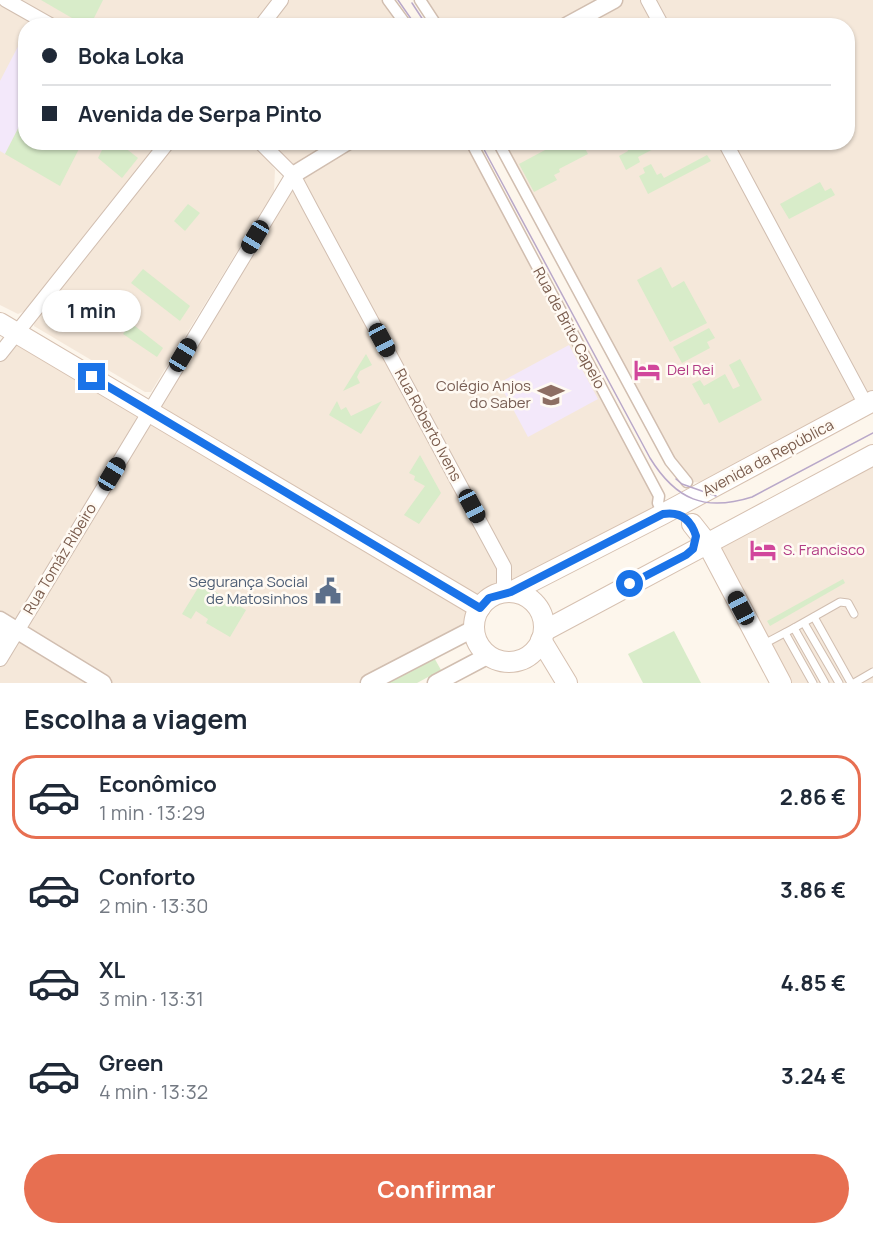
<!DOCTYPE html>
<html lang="pt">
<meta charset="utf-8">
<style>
body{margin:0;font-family:Manrope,sans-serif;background:#f2f2f3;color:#1f2937;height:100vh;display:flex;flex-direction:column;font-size:22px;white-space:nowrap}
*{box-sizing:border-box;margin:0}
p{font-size:20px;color:#747a83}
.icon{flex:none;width:33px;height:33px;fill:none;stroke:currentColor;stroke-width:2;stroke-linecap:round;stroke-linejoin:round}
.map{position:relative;height:683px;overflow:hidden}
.details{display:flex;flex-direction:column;background:#fff;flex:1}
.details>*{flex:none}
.guide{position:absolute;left:18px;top:18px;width:837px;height:132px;border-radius:24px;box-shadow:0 2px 4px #0004;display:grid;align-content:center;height:132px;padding:0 24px;background:#fff}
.end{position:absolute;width:27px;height:27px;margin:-14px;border:8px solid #1a73e8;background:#fff;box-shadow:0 0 0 3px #fff}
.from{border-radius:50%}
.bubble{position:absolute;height:42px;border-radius:21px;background:#fff;box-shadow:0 2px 4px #0004;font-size:20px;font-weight:700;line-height:42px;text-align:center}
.car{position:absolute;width:18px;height:36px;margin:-18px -9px;border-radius:8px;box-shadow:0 0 4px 2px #0007;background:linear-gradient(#222 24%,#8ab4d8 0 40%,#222 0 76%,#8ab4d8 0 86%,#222 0)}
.guide b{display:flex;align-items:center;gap:21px;height:57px;font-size:22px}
.guide b+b{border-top:2px solid #e0e1e3}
.guide i{width:15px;height:15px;background:#1f2937}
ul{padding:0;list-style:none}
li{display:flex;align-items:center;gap:18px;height:84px;margin:0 12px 9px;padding:0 12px;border:3px solid transparent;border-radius:24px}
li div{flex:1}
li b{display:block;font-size:22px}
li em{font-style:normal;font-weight:700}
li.active{border-color:#e76f51}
li>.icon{width:54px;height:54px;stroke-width:1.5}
h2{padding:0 24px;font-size:27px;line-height:72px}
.action{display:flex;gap:12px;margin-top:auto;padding:12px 24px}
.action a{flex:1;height:69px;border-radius:36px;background:#e76f51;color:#fff;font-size:24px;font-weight:700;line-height:69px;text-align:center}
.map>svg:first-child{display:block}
.residential{fill:#f5e8da}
.education{fill:#f3e8fa}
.green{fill:#d8ecc9}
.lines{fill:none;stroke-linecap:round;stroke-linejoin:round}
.service-casing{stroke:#d1beb0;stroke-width:9}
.pedestrian-casing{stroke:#d1beb0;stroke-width:13}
.minor-casing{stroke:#d1beb0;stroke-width:16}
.tertiary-casing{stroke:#d1beb0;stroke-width:19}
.secondary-casing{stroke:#d6c0b0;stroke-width:22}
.service{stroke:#fff;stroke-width:7}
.pedestrian{stroke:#fff;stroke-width:10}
.minor{stroke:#fff;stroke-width:14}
.tertiary{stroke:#fff;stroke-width:16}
.secondary{stroke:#fff;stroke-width:20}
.tram{stroke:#b9a8c9;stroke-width:1.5}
.route{stroke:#1a73e8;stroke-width:8}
.labels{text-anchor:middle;stroke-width:5;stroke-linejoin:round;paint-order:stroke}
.street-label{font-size:15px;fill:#7a5c4d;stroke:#fffaf3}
.hotel-label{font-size:15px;fill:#b23c85;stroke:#fffaf3;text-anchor:start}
.education-label{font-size:15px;fill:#785e54;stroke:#fffaf3;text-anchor:end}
.service-label{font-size:15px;fill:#4e5e75;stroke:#fffaf3;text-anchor:end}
</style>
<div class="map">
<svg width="873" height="683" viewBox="0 0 873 683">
<rect width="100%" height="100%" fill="#fdf6ec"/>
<!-- residential -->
<g class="residential">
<polygon points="0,0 45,25 26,26 26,142 157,143 25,311 18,314 0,305"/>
<polygon points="6,0 388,0 407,25 52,25"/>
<polygon points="420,0 873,0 873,401 721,483 687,482 499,143 848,142 848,26 437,25"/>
<polygon points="175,143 246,143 266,156 275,170 274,191 151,392 145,392 34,326 35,314"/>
<polygon points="260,143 471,143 663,514 489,598 480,608 475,628 369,683 0,683 0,620 17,630 156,410 295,181"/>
<polygon points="13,343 139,416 15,624 0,615 0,359"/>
<polygon points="873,455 873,683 781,683 707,543"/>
</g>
<!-- education -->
<g class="education">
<polygon points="25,33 25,115 5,154 0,151 0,81"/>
<polygon points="569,345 598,399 528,437 499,383"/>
</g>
<!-- green -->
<g class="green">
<polygon points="41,0 103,0 90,26 84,25"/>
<polygon points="25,115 26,142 82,143 60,186 5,154"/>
<polygon points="106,142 119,143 138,158 122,178 98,158"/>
<polygon points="628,142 665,142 665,143 638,157 640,162 626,170 619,156 628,151 625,144"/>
<polygon points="558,143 582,143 588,154 559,169 560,172 554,175 557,180 534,192 519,164"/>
<polygon points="707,155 711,161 648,194 639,176 645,173 643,168 651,164 657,175 661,173 664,178"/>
<polygon points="820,182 825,191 831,188 835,195 789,219 780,204"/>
<polygon points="188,204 200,213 185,231 174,221"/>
<polygon points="661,267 672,288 684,281 707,323 670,342 637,280"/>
<polygon points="143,269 190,306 180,321 131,283"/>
<polygon points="131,323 163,348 157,357 123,334"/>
<polygon points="709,328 715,338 707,342 710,348 682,363 673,347"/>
<polygon points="366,354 372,365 360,371 357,377 360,383 343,391"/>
<polygon points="740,359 762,400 719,423 709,403 704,405 692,384 700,380 704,386 725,374 733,389 740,386 729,365"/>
<polygon points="337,401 341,410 346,407 351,416 382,401 361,434 329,415"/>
<polygon points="420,455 441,493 419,524 404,515 425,486 414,480 415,476 409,473"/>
<polygon points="843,579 845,583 770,626 767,621"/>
<polygon points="201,583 246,610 230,637 206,623 208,619 196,611 191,619 182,614"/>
<polygon points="674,631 701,683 643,683 628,654"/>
<polygon points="432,654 441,670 417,683 377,683"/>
</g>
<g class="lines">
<!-- service casing -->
<g class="service-casing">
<g id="service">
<polyline points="814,617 851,683"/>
<polyline points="804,623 839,683"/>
<polyline points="794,628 840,602 848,603 854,614"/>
<polyline points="785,633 813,683"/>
<polyline points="762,645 794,628 825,683"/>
<polyline points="854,683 873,672"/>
</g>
</g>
<!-- pedestrian casing -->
<g class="pedestrian-casing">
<g id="pedestrian">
<polyline points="388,0 407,26"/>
<polyline points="420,0 437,26"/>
<polyline points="471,142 659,496 658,503 663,514"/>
<polyline points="498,142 670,461 687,482"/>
<polyline points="0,628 3,634 0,641"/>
</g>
</g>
<!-- minor casing -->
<g class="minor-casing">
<g id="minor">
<polyline points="6,0 52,26"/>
<polyline points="648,0 662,26"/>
<polyline points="261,26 281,0"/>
<polyline points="260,142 293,175 311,209 504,567 504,593"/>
<polyline points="725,142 866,405"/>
<polyline points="0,354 168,142"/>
<polyline points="0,659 293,175"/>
</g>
</g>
<!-- tertiary casing -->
<g class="tertiary-casing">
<g id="tertiary">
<polyline points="566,26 614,0"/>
<polyline points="293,175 347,142"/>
<polyline points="0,620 103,683"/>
<polyline points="369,683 475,628"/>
<polyline points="436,683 489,655"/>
</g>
</g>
<!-- secondary casing -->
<g class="secondary-casing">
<g id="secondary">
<polyline points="0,323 480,608"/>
<polyline points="692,524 707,543 781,683"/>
<polyline points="511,592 663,514 873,401"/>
<circle cx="509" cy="627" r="35"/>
<polyline points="544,631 873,455"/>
<polyline points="541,640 567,683"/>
</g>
</g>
<!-- service -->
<use href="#service" class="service"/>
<!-- pedestrian -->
<use href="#pedestrian" class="pedestrian"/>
<!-- minor -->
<use href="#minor" class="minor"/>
<!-- tertiary -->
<use href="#tertiary" class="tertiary"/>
<!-- secondary -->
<use href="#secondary" class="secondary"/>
<!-- tram -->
<g class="tram">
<polyline points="398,0 416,26"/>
<polyline points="412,3 427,26"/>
<path d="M480,142l170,316c26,42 55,54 102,39l121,-64"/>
<polyline points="676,479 682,484 716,496"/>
</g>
</g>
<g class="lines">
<!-- route -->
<path class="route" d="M92,377l388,231 9,-10 22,-6 152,-78c18,-3 28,6 33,22l-3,13 -7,6 -56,29"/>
</g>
<!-- icons -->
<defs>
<g id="hotel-bare" transform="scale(2.07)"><path d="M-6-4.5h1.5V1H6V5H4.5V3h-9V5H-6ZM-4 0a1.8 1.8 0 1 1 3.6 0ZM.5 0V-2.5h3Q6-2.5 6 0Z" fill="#d1479c" stroke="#fffaf3" stroke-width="2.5" paint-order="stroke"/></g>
<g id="school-bare" transform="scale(2.07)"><path d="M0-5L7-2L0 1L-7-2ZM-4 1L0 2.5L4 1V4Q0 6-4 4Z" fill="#8d6e63" stroke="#fffaf3" stroke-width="2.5" paint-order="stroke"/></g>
<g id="civic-bare" transform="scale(2.07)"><path d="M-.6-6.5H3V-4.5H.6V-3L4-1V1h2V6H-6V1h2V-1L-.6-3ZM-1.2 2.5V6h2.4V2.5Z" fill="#5c6f8a" stroke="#fffaf3" stroke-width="2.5" paint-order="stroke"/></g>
</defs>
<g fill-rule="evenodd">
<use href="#hotel-bare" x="647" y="370"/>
<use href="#school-bare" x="551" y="395"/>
<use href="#hotel-bare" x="763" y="550"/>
<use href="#civic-bare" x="328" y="591"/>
</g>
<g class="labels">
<!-- street labels -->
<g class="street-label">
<text transform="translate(569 328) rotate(62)" y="5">Rua de Brito Capelo</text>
<text transform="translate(428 425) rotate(62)" y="5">Rua Roberto Ivens</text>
<text transform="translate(768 458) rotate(-28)" y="5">Avenida da República</text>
<text transform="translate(60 559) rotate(-59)" y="5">Rua Tomáz Ribeiro</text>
</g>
<!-- hotel labels -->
<g class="hotel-label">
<text x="667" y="375">Del Rei</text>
<text x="783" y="555">S. Francisco</text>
</g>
<!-- education labels -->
<g class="education-label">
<text x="531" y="391">Colégio Anjos<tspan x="531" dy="17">do Saber</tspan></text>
</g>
<!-- service labels -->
<g class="service-label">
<text x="308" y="587">Segurança Social<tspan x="308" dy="17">de Matosinhos</tspan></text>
</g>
</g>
</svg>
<i class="end from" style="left:630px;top:584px"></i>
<i class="end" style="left:92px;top:377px"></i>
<div class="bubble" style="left:42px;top:290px;width:99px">1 min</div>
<i class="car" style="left:255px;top:237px;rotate:211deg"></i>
<i class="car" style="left:382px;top:340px;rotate:152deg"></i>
<i class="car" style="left:183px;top:355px;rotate:31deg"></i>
<i class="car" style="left:112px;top:474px;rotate:31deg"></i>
<i class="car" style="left:472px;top:506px;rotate:152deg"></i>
<i class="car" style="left:741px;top:608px;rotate:332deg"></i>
<div class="guide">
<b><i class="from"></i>Boka Loka</b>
<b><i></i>Avenida de Serpa Pinto</b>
</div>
</div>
<section class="details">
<h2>Escolha a viagem</h2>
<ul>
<li class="active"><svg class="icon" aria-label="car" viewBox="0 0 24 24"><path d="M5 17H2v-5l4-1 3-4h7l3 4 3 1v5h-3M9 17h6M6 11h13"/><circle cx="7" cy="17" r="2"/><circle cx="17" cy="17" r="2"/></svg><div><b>Econômico</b><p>1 min · 13:29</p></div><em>2.86 €</em></li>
<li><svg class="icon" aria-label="car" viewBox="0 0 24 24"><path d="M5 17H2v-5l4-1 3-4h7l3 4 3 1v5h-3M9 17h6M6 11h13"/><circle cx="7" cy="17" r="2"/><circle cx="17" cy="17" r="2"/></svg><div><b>Conforto</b><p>2 min · 13:30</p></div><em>3.86 €</em></li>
<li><svg class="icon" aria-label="car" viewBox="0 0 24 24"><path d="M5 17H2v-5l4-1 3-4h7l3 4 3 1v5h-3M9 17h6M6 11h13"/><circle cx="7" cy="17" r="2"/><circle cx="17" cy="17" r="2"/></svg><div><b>XL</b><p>3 min · 13:31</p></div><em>4.85 €</em></li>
<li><svg class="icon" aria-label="car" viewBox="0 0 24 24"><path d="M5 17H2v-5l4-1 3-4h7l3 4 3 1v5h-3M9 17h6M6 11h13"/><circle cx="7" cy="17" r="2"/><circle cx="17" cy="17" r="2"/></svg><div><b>Green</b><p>4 min · 13:32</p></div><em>3.24 €</em></li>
</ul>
<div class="action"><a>Confirmar</a></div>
</section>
